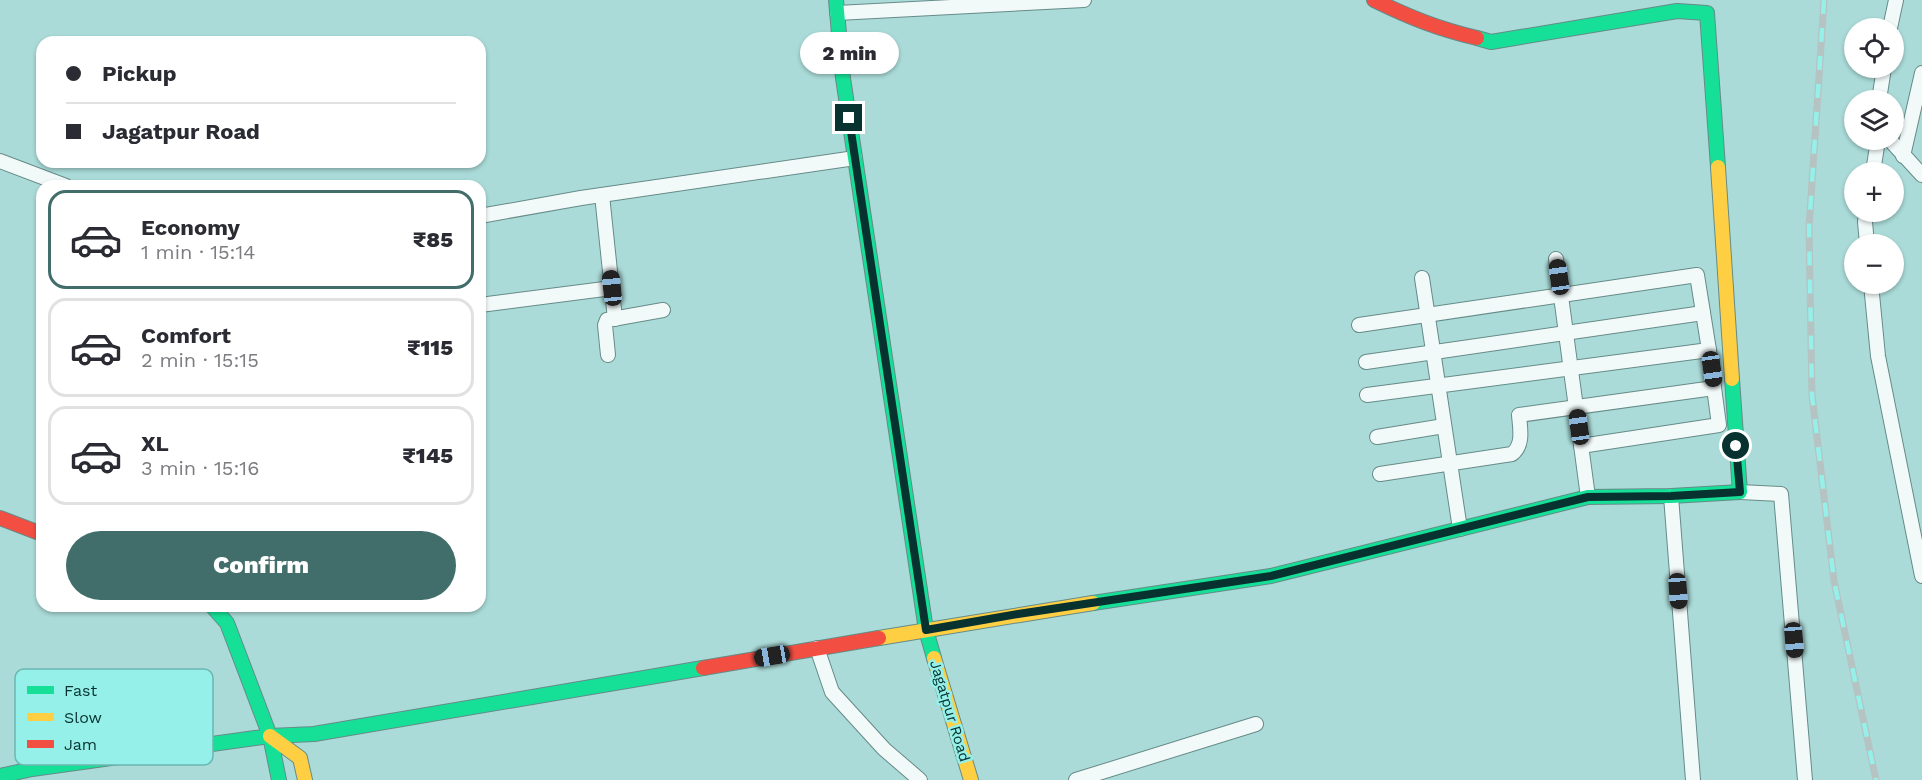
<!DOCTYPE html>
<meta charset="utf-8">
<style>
body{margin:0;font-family:"Work Sans",sans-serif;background:#f7f7f7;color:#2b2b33;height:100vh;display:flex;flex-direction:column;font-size:22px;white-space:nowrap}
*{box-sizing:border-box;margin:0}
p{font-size:20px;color:#7c7c81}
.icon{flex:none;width:33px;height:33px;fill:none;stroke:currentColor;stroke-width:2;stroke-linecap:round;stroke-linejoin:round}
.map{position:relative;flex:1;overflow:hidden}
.drawer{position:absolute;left:36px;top:180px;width:450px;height:432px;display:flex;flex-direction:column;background:#fff;border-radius:18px;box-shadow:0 2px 4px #0004}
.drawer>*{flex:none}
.hud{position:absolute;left:36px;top:36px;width:450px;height:132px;border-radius:18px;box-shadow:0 2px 4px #0004;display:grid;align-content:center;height:132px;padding:0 30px;background:#fff}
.controls{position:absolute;left:1844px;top:18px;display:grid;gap:12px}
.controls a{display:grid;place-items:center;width:60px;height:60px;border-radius:50%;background:#fff;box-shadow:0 2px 4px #0004;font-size:30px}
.end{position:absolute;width:27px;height:27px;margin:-14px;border:8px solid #08322f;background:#fff;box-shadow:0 0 0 3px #fff}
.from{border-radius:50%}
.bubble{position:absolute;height:42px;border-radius:21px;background:#fff;box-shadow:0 2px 4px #0004;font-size:20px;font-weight:800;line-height:42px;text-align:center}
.car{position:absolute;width:18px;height:36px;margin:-18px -9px;border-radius:8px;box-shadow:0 0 4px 2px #0007;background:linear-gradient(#222 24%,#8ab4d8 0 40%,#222 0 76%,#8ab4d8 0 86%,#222 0)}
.hud b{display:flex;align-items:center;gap:21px;height:57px;font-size:22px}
.hud b+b{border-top:2px solid #e1e1e2}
.hud i{width:15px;height:15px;background:#2b2b33}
ul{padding:10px 0 0;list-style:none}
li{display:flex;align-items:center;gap:18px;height:99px;margin:0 12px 9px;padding:0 18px;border:3px solid #e1e1e2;border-radius:18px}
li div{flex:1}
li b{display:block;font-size:22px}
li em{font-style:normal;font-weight:800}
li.active{border-color:#416d6a}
li>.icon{width:54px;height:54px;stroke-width:1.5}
.cta{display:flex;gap:12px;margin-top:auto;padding:12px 30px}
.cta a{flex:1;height:69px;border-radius:36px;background:#416d6a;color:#fff;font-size:24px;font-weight:800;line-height:69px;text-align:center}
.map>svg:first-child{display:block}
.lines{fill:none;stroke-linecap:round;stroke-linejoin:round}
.street-casing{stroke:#668b88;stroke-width:16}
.fast-casing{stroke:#668b88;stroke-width:16}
.slow-casing{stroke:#668b88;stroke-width:16}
.jam-casing{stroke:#668b88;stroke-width:16}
.street{stroke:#f2faf9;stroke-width:14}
.fast{stroke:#16e098;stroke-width:14}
.slow{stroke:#ffcf43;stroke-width:14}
.jam{stroke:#f24e42;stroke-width:14}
.rail-casing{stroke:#b5c3c3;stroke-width:7}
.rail{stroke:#95f0e9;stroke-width:4.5;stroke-dasharray:14;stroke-linecap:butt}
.route{stroke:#08322f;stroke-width:8}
.labels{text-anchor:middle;stroke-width:5;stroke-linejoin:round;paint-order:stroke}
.street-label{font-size:15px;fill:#08322f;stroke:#95f0e9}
.key{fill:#95f0e9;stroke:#6bb7b1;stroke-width:1.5}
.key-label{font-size:16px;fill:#08322f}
</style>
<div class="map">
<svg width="1922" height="780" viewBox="0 0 1922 780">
<rect width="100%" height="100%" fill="#aadbd8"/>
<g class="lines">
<!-- street casing -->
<g class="street-casing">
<g id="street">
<polyline points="837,13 1084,0"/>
<polyline points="1890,28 1896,0"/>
<polyline points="1879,100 1884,68"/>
<polyline points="1890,140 1922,175"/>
<polyline points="1903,156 1922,73"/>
<polyline points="0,161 66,186"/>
<polyline points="1873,172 1878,140"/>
<polyline points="602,195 615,319"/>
<polyline points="1866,212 1865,222 1867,244"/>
<polyline points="480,216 581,198 855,158"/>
<polyline points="1556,259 1588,497"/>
<polyline points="1422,278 1460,529"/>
<polyline points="1871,284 1878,356 1922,576"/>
<polyline points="480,305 612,288"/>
<polyline points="1359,325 1697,275 1709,350 1719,425 1581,446"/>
<polyline points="608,355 605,325 607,320 663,310"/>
<polyline points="1366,362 1703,313"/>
<polyline points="1367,395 1709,350"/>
<polyline points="1377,437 1444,426"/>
<path d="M1380,474l132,-20c12,-9 8,-26 7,-39l195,-27"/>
<polyline points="1740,492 1781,494 1805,780"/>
<polyline points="1671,496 1693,780"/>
<polyline points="817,648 832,692 884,749 920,780"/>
<polyline points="1076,780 1256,724"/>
</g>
</g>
<!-- fast casing -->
<g class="fast-casing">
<g id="fast">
<polyline points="836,0 843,78 926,630 934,658"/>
<polyline points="1477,38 1491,42 1677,11 1707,13 1718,167"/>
<polyline points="1093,603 1271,576 1588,497 1671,496 1740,492 1732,379"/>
<polyline points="212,606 227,623 270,736 279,780"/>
<polyline points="0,776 32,769 270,736 314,734 703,668"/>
</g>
</g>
<!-- slow casing -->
<g class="slow-casing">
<g id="slow">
<polyline points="1718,167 1732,379"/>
<polyline points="879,638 1093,603"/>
<polyline points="934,658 971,780"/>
<polyline points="270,736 300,758 305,780"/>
</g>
</g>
<!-- jam casing -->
<g class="jam-casing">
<g id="jam">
<path d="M1374,0c35,17 64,29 103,38"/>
<polyline points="0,518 42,534"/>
<polyline points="703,668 879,638"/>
</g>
</g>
<!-- street -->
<use href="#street" class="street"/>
<!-- fast -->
<use href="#fast" class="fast"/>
<!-- slow -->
<use href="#slow" class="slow"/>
<!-- jam -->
<use href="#jam" class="jam"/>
<!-- rail casing -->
<g class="rail-casing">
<polyline id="rail" points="1824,0 1809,228 1812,395 1834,581 1876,780"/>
</g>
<!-- rail -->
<use href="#rail" class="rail"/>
</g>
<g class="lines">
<!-- route -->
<polyline class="route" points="849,118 926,630 1018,614 1271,576 1588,497 1671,496 1740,492 1736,446"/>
</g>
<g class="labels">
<!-- street labels -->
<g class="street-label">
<text transform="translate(950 711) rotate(73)" y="5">Jagatpur Road</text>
</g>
</g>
<!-- legend -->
<rect x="15" y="669" width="198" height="96" rx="9" class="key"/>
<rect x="27" y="686" width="27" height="8" fill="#16e098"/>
<rect x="27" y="713" width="27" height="8" fill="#ffcf43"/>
<rect x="27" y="740" width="27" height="8" fill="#f24e42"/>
<g class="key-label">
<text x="64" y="696">Fast</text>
<text x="64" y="723">Slow</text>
<text x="64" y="750">Jam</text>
</g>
</svg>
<div class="controls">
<a><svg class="icon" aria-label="locate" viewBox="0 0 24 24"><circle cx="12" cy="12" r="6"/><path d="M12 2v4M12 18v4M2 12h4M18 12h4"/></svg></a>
<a><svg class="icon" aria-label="layers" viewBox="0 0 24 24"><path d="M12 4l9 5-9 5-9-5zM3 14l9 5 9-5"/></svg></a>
<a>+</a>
<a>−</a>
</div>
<i class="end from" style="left:1736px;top:446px"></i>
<i class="end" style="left:849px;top:118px"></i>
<div class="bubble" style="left:800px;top:32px;width:99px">2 min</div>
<i class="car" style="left:1559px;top:277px;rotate:352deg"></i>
<i class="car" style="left:612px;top:288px;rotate:354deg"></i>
<i class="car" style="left:1712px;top:369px;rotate:172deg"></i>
<i class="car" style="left:1579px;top:427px;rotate:352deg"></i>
<i class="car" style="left:1678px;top:591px;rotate:176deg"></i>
<i class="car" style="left:1794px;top:640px;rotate:175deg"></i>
<i class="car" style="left:772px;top:656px;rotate:260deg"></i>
<div class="hud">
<b><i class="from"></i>Pickup</b>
<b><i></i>Jagatpur Road</b>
</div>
<section class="drawer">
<ul>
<li class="active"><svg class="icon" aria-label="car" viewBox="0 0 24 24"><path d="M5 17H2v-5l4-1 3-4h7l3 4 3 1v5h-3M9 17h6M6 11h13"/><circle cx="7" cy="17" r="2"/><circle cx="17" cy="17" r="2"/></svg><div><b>Economy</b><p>1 min · 15:14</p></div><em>₹85</em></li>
<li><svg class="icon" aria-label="car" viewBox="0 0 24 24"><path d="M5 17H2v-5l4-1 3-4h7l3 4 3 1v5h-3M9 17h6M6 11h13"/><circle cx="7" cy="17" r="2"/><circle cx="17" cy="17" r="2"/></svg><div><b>Comfort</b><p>2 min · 15:15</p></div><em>₹115</em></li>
<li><svg class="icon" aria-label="car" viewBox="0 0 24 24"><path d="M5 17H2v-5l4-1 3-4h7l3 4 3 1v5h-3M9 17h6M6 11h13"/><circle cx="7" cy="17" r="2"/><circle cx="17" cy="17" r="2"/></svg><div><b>XL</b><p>3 min · 15:16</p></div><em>₹145</em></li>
</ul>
<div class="cta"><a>Confirm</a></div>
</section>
</div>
